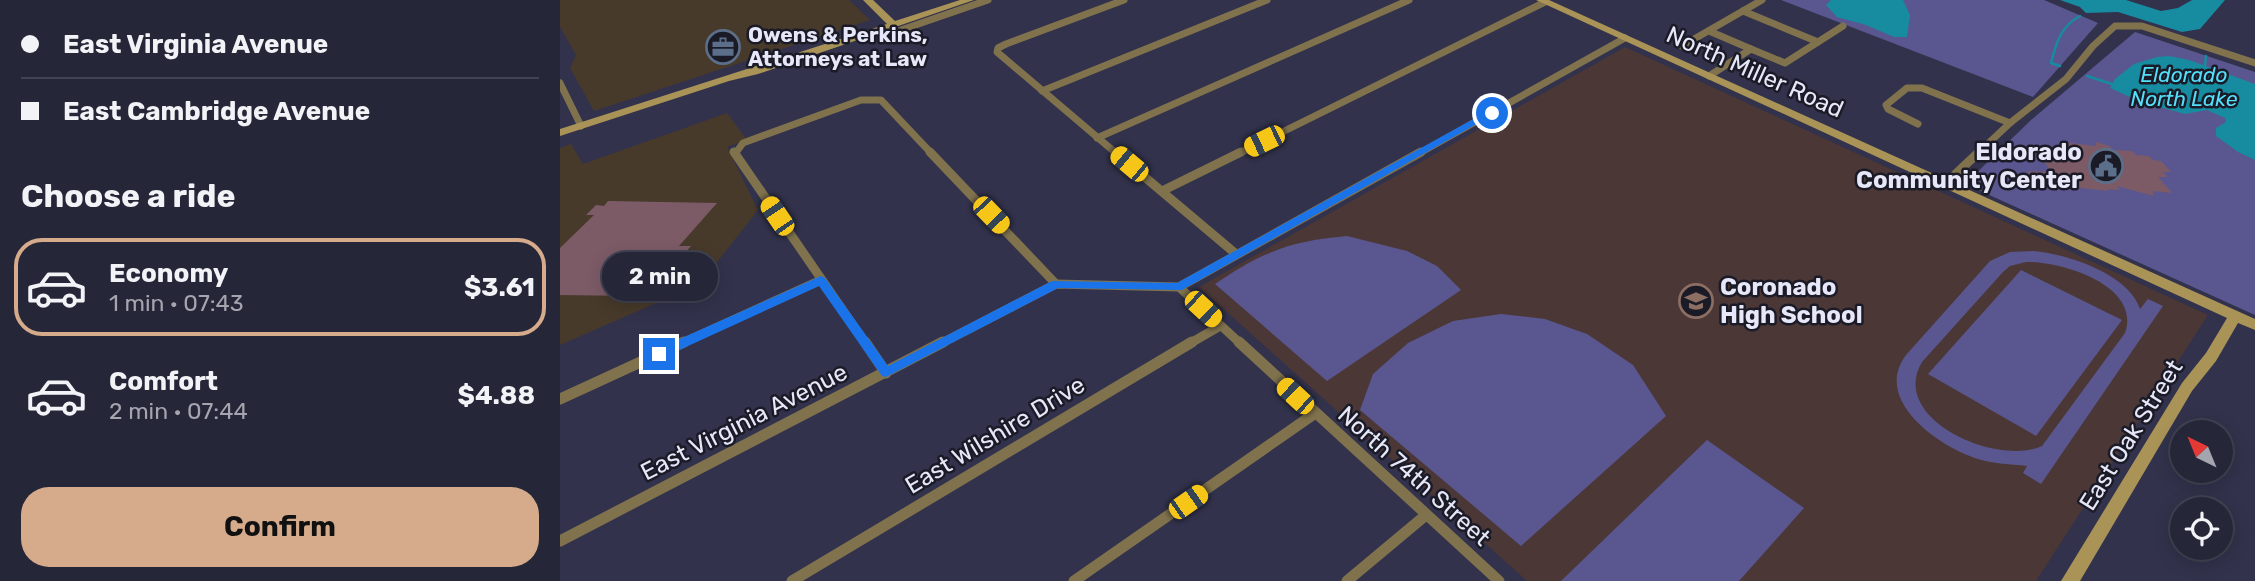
<!DOCTYPE html>
<meta charset="utf-8">
<style>
body{margin:0;font-family:Rubik,sans-serif;background:#323244;color:#f1f3f6;height:100vh;display:flex;flex-direction:column;font-size:26px;white-space:nowrap}
*{box-sizing:border-box;margin:0}
p{font-size:23px;color:#a4a5ae}
.icon{flex:none;width:38px;height:38px;fill:none;stroke:currentColor;stroke-width:2;stroke-linecap:round;stroke-linejoin:round}
.map{position:relative;flex:1;overflow:hidden}
.drawer{display:flex;flex-direction:column;background:#262639;width:560px}
.drawer>*{flex:none}
.top-card{display:grid;align-content:center;height:154px;padding:0 21px;background:#262639}
.needle{width:46px;rotate:317deg}
.controls{position:absolute;left:1610px;top:420px;display:grid;gap:14px}
.controls a{display:grid;place-items:center;width:63px;height:63px;border-radius:50%;background:#262639;box-shadow:0 4px 18px #0003,0 0 0 2px #424353;font-size:35px}
.end{position:absolute;width:32px;height:32px;margin:-16px;border:9px solid #1a73e8;background:#fff;box-shadow:0 0 0 4px #fff}
.from{border-radius:50%}
.bubble{position:absolute;height:49px;border-radius:24px;background:#262639;box-shadow:0 4px 18px #0003,0 0 0 2px #424353;font-size:23px;font-weight:700;line-height:49px;text-align:center}
.car{position:absolute;width:21px;height:42px;margin:-21px -10px;border-radius:9px;box-shadow:0 0 5px 2px #0007;background:linear-gradient(#f5c518 24%,#345 0 40%,#f5c518 0 76%,#345 0 86%,#f5c518 0)}
.top-card b{display:flex;align-items:center;gap:24px;height:66px;font-size:26px}
.top-card b+b{border-top:2px solid #424353}
.top-card i{width:18px;height:18px;background:#f1f3f6}
ul{padding:0;list-style:none}
li{display:flex;align-items:center;gap:21px;height:98px;margin:0 14px 10px;padding:0 7px;border:4px solid transparent;border-radius:28px}
li div{flex:1}
li b{display:block;font-size:26px}
li em{font-style:normal;font-weight:700}
li.current{border-color:#d6ab8b}
li>.icon{width:63px;height:63px;stroke-width:1.5}
h2{padding:0 21px;font-size:32px;line-height:84px}
.button{display:flex;gap:14px;margin-top:auto;padding:14px 21px}
.button a{flex:1;height:80px;border-radius:28px;background:#d6ab8b;color:#111;font-size:28px;font-weight:700;line-height:80px;text-align:center}
main{display:flex;flex:1;min-height:0}
.map>svg:first-child{display:block}
.commercial{fill:#473a2b}
.education{fill:#4b3736}
.green{fill:#5a5790;fill-rule:evenodd}
.water{fill:#178b9f}
.lines{fill:none;stroke-linecap:round;stroke-linejoin:round}
.stream{stroke:#178b9f;stroke-width:2.5}
.building{fill:#7c5b67}
.street-far2{stroke:#80724d;stroke-width:7}
.street-far1{stroke:#80724d;stroke-width:9}
.street{stroke:#80724d;stroke-width:11}
.secondary{fill:#a99357;fill-rule:evenodd}
.route{fill:#1a73e8}
.labels{text-anchor:middle;stroke-width:5;stroke-linejoin:round;paint-order:stroke}
.far-poi-label{font-size:21px;font-weight:bold;fill:#e6e7f8;stroke:#1b1b27;text-anchor:start}
.far-water-label{font-size:21px;font-style:italic;fill:#55def9;stroke:#1b1b27}
.street-label{font-size:24px;fill:#e6e7f8;stroke:#1b1b27}
.poi-label{font-size:24px;font-weight:bold;fill:#e6e7f8;stroke:#1b1b27;text-anchor:end}
</style>
<main>
<section class="drawer">
<div class="top-card">
<b><i class="from"></i>East Virginia Avenue</b>
<b><i></i>East Cambridge Avenue</b>
</div>
<h2>Choose a ride</h2>
<ul>
<li class="current"><svg class="icon" aria-label="car" viewBox="0 0 24 24"><path d="M5 17H2v-5l4-1 3-4h7l3 4 3 1v5h-3M9 17h6M6 11h13"/><circle cx="7" cy="17" r="2"/><circle cx="17" cy="17" r="2"/></svg><div><b>Economy</b><p>1 min · 07:43</p></div><em>$3.61</em></li>
<li><svg class="icon" aria-label="car" viewBox="0 0 24 24"><path d="M5 17H2v-5l4-1 3-4h7l3 4 3 1v5h-3M9 17h6M6 11h13"/><circle cx="7" cy="17" r="2"/><circle cx="17" cy="17" r="2"/></svg><div><b>Comfort</b><p>2 min · 07:44</p></div><em>$4.88</em></li>
</ul>
<div class="button"><a>Confirm</a></div>
</section>
<div class="map">
<svg width="1695" height="581" viewBox="0 0 1695 581">
<rect width="100%" height="100%" fill="#32324c"/>
<!-- commercial -->
<g class="commercial">
<polygon points="0,0 289,0 310,20 34,111 10,68 16,55 0,27"/>
<polygon points="167,113 187,140 167,147 198,210 140,284 0,345 0,148 11,144 23,164"/>
</g>
<!-- education -->
<polygon class="education" points="1065,47 1648,315 1476,581 967,581 639,287"/>
<!-- green -->
<g class="green">
<polygon points="1221,0 1484,0 1538,23 1473,97"/>
<polygon points="1575,32 1695,72 1695,315 1405,184 1471,120"/>
<path d="M787,236l60,15 30,15 24,24 -134,91 -112,-97c47,-32 75,-43 132,-48z"/>
<path d="M1474,251c33,3 95,23 106,58l8,-10 15,7 -122,178 -18,-11 4,-7c-17,-2 -32,-2 -49,-7 -39,-12 -106,-59 -72,-104l84,-94 20,-9zM1466,262c34,-1 116,23 99,71l-83,113c-45,21 -154,-27 -120,-84l81,-90 7,-6z"/>
<polygon points="1461,270 1562,320 1476,436 1368,374"/>
<polygon points="941,314 985,319 1027,334 1073,365 1106,416 961,546 800,410 813,374 848,343 893,321"/>
<polygon points="1147,440 1244,508 1179,581 1001,581"/>
</g>
<!-- water -->
<g class="water">
<polygon points="1271,0 1343,0 1350,15 1347,37 1334,37 1306,25 1277,17 1266,5"/>
<polygon points="1500,0 1566,0 1601,11 1618,8 1632,0 1665,0 1640,29 1622,32 1558,12 1526,13 1520,7"/>
<polygon points="1609,56 1629,60 1695,84 1695,160 1678,152 1656,136 1656,128 1666,122 1665,118 1647,110 1625,114 1581,102 1550,88 1555,79 1574,64 1597,57"/>
</g>
<g class="lines">
<!-- stream -->
<g class="stream">
<path d="M1500,66l-9,-3c5,-20 10,-37 29,-47"/>
<polyline points="1645,66 1646,56"/>
<polyline points="1527,76 1555,85"/>
</g>
</g>
<!-- building -->
<g class="building">
<polygon points="1502,142 1536,146 1536,142 1549,146 1553,150 1572,151 1576,155 1589,156 1593,160 1601,161 1611,172 1603,172 1607,177 1598,177 1612,193 1592,191 1594,196 1557,186 1560,190 1547,189 1549,191 1474,183 1468,171 1491,172 1478,152 1511,154"/>
<polygon points="48,201 157,203 119,246 131,246 123,255 116,255 110,262 102,262 72,296 0,295 0,248 34,215 26,215 36,205 44,206"/>
</g>
<g class="lines">
<!-- street-far2 -->
<g class="street-far2">
<polyline points="1183,11 1258,42"/>
<polyline points="341,30 428,0"/>
<polyline points="1149,31 1191,49"/>
<polyline points="1122,46 1202,0"/>
<polyline points="1149,76 1191,49 1225,63 1283,26"/>
<polyline points="0,83 21,126"/>
<polyline points="482,91 707,0"/>
<polyline points="1358,124 1328,109 1326,105 1347,88 1362,88 1450,123"/>
<polyline points="537,138 849,0"/>
<polyline points="175,154 183,143 301,100 321,100 372,154"/>
<polyline points="557,154 437,52 438,48 446,44 564,0"/>
<polyline points="678,154 985,2"/>
<polyline points="858,154 1065,38"/>
<polyline points="1417,154 1450,123 1506,79 1533,46 1555,26 1582,26 1695,63"/>
</g>
<!-- street-far1 -->
<g class="street-far1">
<polyline points="174,152 306,344"/>
<polyline points="370,152 496,284"/>
<polyline points="555,152 676,254"/>
<polyline points="1385,184 1419,152"/>
<polyline points="602,191 681,152"/>
<polyline points="619,287 681,344"/>
<polyline points="120,344 261,280"/>
<polyline points="380,344 496,284 619,287 861,152"/>
<polyline points="629,344 660,326"/>
</g>
<!-- street -->
<g class="street">
<polyline points="305,342 326,373"/>
<polyline points="679,342 939,581"/>
<polyline points="0,399 124,342"/>
<polyline points="0,541 383,342"/>
<polyline points="232,581 632,342"/>
<polyline points="514,581 754,414"/>
<polyline points="787,581 866,515"/>
</g>
<!-- secondary -->
<g class="secondary">
<polygon points="303,0 313,0 335,21 400,0 414,0 198,74 169,81 0,136 0,129 327,24"/>
<polygon points="976,0 989,0 1695,319 1695,330 1678,323 1656,361 1632,391 1520,581 1501,581 1622,383 1646,353 1667,318"/>
</g>
</g>
<!-- route -->
<polygon class="route" points="928,111 936,113 622,290 498,288 326,377 322,376 259,286 104,357 99,358 93,354 95,350 261,276 265,278 328,366 492,281 617,283"/>
<!-- icons -->
<defs>
<g id="office-ring" transform="scale(1.75)"><circle r="9.5" fill="#1b1b27" stroke="#5c6f8a" stroke-width="1.5"/><path d="M-6-3h4V-5.5h4V-3h4V5H-6ZM-1-4.5V-3h2v-1.5ZM-6 0V1H6V0Z" fill="#5c6f8a"/></g>
<g id="civic-ring" transform="scale(1.75)"><circle r="9.5" fill="#1b1b27" stroke="#5c6f8a" stroke-width="1.5"/><path d="M-.6-6.5H3V-4.5H.6V-3L4-1V1h2V6H-6V1h2V-1L-.6-3ZM-1.2 2.5V6h2.4V2.5Z" fill="#5c6f8a"/></g>
<g id="school-ring" transform="scale(1.75)"><circle r="9.5" fill="#1b1b27" stroke="#8d6e63" stroke-width="1.5"/><path d="M0-5L7-2L0 1L-7-2ZM-4 1L0 2.5L4 1V4Q0 6-4 4Z" fill="#8d6e63"/></g>
</defs>
<g fill-rule="evenodd">
<use href="#office-ring" x="163" y="47"/>
<use href="#civic-ring" x="1546" y="166"/>
<use href="#school-ring" x="1136" y="301"/>
</g>
<g class="labels">
<!-- far-poi labels -->
<g class="far-poi-label">
<text x="188" y="42">Owens &amp; Perkins,<tspan x="188" dy="24">Attorneys at Law</tspan></text>
</g>
<!-- far-water labels -->
<g class="far-water-label">
<text x="1624" y="82">Eldorado<tspan x="1624" dy="24">North Lake</tspan></text>
</g>
<!-- street labels -->
<g class="street-label">
<text transform="translate(1195 72) rotate(24)" y="8">North Miller Road</text>
<text transform="translate(184 422) rotate(-27)" y="8">East Virginia Avenue</text>
<text transform="translate(435 435) rotate(-31)" y="8">East Wilshire Drive</text>
<text transform="translate(1571 435) rotate(-58)" y="8">East Oak Street</text>
<text transform="translate(854 476) rotate(42)" y="8">North 74th Street</text>
</g>
<!-- poi labels -->
<g class="poi-label">
<text x="1522" y="160">Eldorado<tspan x="1522" dy="28">Community Center</tspan></text>
<text x="1160" y="295" text-anchor="start">Coronado<tspan x="1160" dy="28">High School</tspan></text>
</g>
</g>
</svg>
<div class="controls">
<a><svg class="needle" viewBox="-14 -14 28 28"><path d="M0-13l5 13h-10z" fill="#e53935"/><path d="M0 13l5-13h-10z" fill="#a4a5ae"/></svg></a>
<a><svg class="icon" aria-label="locate" viewBox="0 0 24 24"><circle cx="12" cy="12" r="6"/><path d="M12 2v4M12 18v4M2 12h4M18 12h4"/></svg></a>
</div>
<i class="end from" style="left:932px;top:113px"></i>
<i class="end" style="left:99px;top:354px"></i>
<div class="bubble" style="left:42px;top:252px;width:116px">2 min</div>
<i class="car" style="left:704px;top:141px;rotate:244deg"></i>
<i class="car" style="left:569px;top:164px;rotate:310deg"></i>
<i class="car" style="left:431px;top:215px;rotate:136deg"></i>
<i class="car" style="left:217px;top:216px;rotate:326deg"></i>
<i class="car" style="left:643px;top:309px;rotate:133deg"></i>
<i class="car" style="left:735px;top:396px;rotate:313deg"></i>
<i class="car" style="left:628px;top:502px;rotate:55deg"></i>
</div>
</main>
